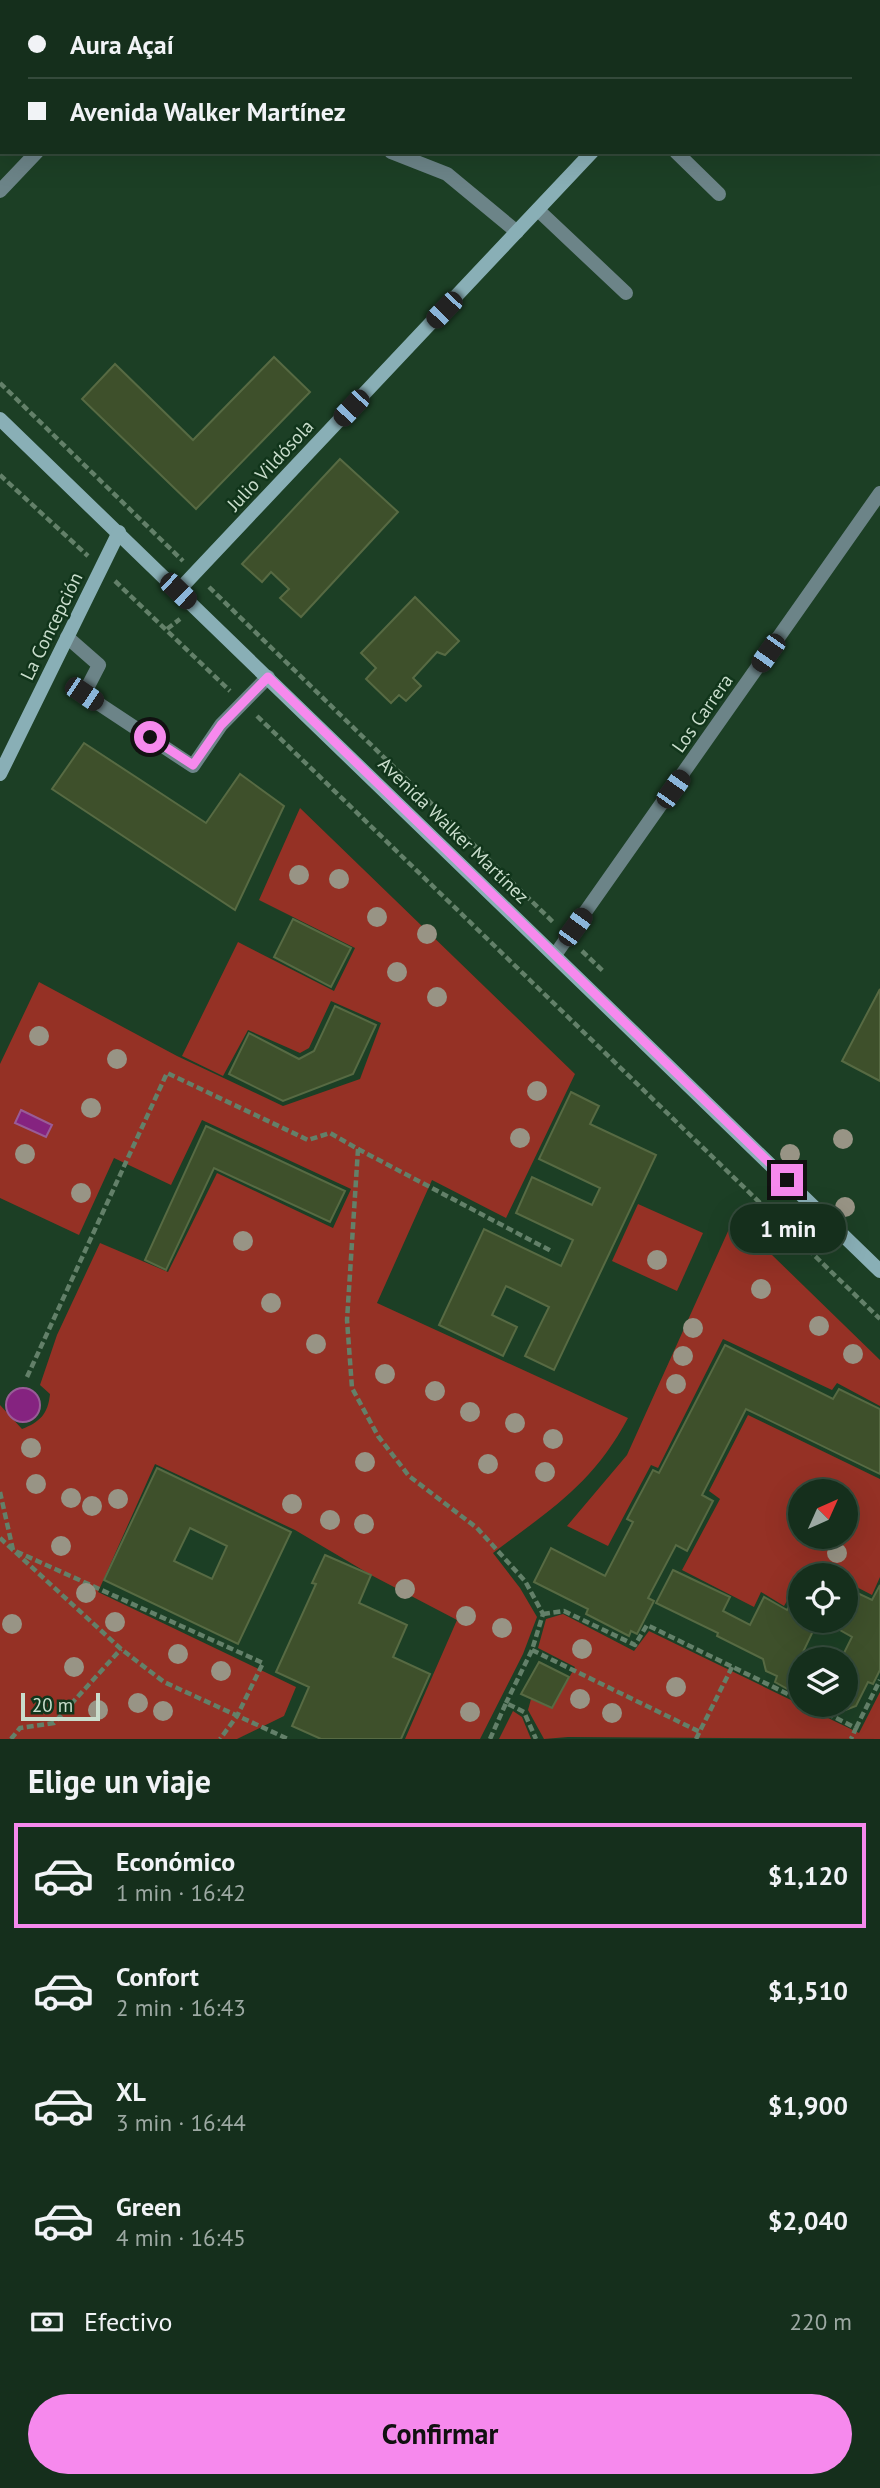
<!DOCTYPE html>
<html lang="es">
<meta charset="utf-8">
<style>
body{margin:0;font-family:"PT Sans",sans-serif;background:#1e3725;color:#f1f3f6;height:100vh;display:flex;flex-direction:column;font-size:26px;white-space:nowrap}
*{box-sizing:border-box;margin:0}
p{font-size:23px;color:#9da9a3}
.icon{flex:none;width:38px;height:38px;fill:none;stroke:currentColor;stroke-width:2;stroke-linecap:round;stroke-linejoin:round}
.map{position:relative;height:1739px;overflow:hidden}
.side{display:flex;flex-direction:column;background:#152f1c;flex:1}
.side>*{flex:none}
.guide{position:absolute;left:0px;top:0px;width:880px;height:154px;box-shadow:0 7px 28px #0002,0 0 0 2px #344a3b;display:grid;align-content:center;height:154px;padding:0 28px;background:#152f1c}
.needle{width:46px;rotate:45deg}
.fabs{position:absolute;left:788px;top:1479px;display:grid;gap:14px}
.fabs a{display:grid;place-items:center;width:70px;height:70px;border-radius:50%;background:#152f1c;box-shadow:0 7px 28px #0002,0 0 0 2px #344a3b;font-size:35px}
.scale{position:absolute;left:21px;bottom:18px;width:79px;box-sizing:border-box;padding-left:7px;border:4px solid #c9ddcc;border-top:0;font-size:19px;line-height:24px;white-space:nowrap;color:#c9ddcc;-webkit-text-stroke:5px #11351b;paint-order:stroke}
.end{position:absolute;width:32px;height:32px;margin:-16px;border:9px solid #f689ed;background:#111;box-shadow:0 0 0 4px #111}
.from{border-radius:50%}
.bubble{position:absolute;height:49px;border-radius:24px;background:#152f1c;box-shadow:0 7px 28px #0002,0 0 0 2px #344a3b;font-size:23px;font-weight:700;line-height:49px;text-align:center}
.car{position:absolute;width:21px;height:42px;margin:-21px -10px;border-radius:9px;box-shadow:0 0 5px 2px #0007;background:linear-gradient(#222 24%,#8ab4d8 0 40%,#222 0 76%,#8ab4d8 0 86%,#222 0)}
.guide b{display:flex;align-items:center;gap:24px;height:66px;font-size:26px}
.guide b+b{border-top:2px solid #344a3b}
.guide i{width:18px;height:18px;background:#f1f3f6}
ul{padding:0;list-style:none}
li{display:flex;align-items:center;gap:21px;height:105px;margin:0 14px 10px;padding:0 14px;border:4px solid transparent;border-radius:0px}
li div{flex:1}
li b{display:block;font-size:26px}
li em{font-style:normal;font-weight:700}
li.current{border-color:#f689ed}
li>.icon{width:63px;height:63px;stroke-width:1.5}
h2{padding:0 28px;font-size:32px;line-height:84px}
.pay{display:flex;align-items:center;gap:18px;height:77px;padding:0 28px;font-size:26px}
.pay p{margin-inline-start:auto}
.action{display:flex;gap:14px;margin-top:auto;padding:14px 28px}
.action a{flex:1;height:80px;border-radius:42px;background:#f689ed;color:#111;font-size:28px;font-weight:700;line-height:80px;text-align:center}
.map>svg:first-child{display:block}
.green{fill:#953125;fill-rule:evenodd}
.water{fill:#852380;stroke:#995b97;stroke-width:2}
.building{fill:#3e502b;stroke:#576a43;stroke-width:2;fill-rule:evenodd}
.lines{fill:none;stroke-linecap:round;stroke-linejoin:round}
.path{stroke:#638069;stroke-width:4.5;stroke-dasharray:7 3.5;stroke-linecap:butt}
.lane{stroke:#6c8488;stroke-width:14}
.street{stroke:#6c8488;stroke-width:14}
.secondary{stroke:#89afb6;stroke-width:14}
.tree{fill:#989485}
.route{stroke:#f689ed;stroke-width:9}
.labels{text-anchor:middle;stroke-width:5;stroke-linejoin:round;paint-order:stroke}
.street-label{font-size:19px;fill:#c9ddcc;stroke:#11351b}
</style>
<div class="map">
<svg width="880" height="1739" viewBox="0 0 880 1739">
<rect width="100%" height="100%" fill="#1c3f25"/>
<!-- green -->
<g class="green">
<path d="M300,808l275,266 -69,144 -74,-38 -55,123 251,115c-36,67 -77,91 -135,135l27,35 17,29 -14,37 -43,85h-75l52,-119 -86,-45 -76,-45 -140,-66 -57,128 198,95 -12,29 -47,23h-237v-334l22,24c18,-7 26,-15 28,-35l-10,-9 17,-50 43,-92 68,29 49,-99 116,55 18,-39 -149,-69 -31,65 -57,-27 -35,77 -79,-37v-134l39,-82 138,74 106,50 77,-27 21,-56 -50,-22 -22,47 -9,5 -52,-23 -25,46 -41,-20 56,-114 96,49 21,-43 -96,-48z"/>
<polygon points="638,1204 703,1233 677,1291 612,1261"/>
<polygon points="734,1218 880,1360 880,1406 837,1383 832,1390 723,1339 658,1468 651,1465 608,1546 567,1526 627,1455"/>
<path d="M748,1415l132,64v98l-8,18 -27,-14v-6h-45v13l-7,3 -9,15 -23,-14 -7,15 -72,-37 38,-71 -11,-8zM800,1491h45v45h-45z"/>
<polygon points="563,1614 634,1651 649,1631 859,1733 880,1692 880,1739 568,1737 544,1739 528,1710 531,1699 552,1708 575,1667 538,1648 546,1619"/>
<polygon points="513,1711 522,1717 531,1739 499,1739"/>
</g>
<!-- water -->
<g class="water">
<polygon points="21,1110 52,1125 46,1137 15,1123"/>
<circle cx="23" cy="1405" r="17"/>
</g>
<!-- building -->
<g class="building">
<polygon points="216,0 641,0 641,2"/>
<polygon points="2,97 2,132 0,134 0,99"/>
<polygon points="274,357 310,392 196,509 82,399 115,364 193,440"/>
<polygon points="340,459 398,512 301,617 280,598 289,589 271,572 262,582 242,564"/>
<polygon points="415,597 459,641 445,655 437,652 413,678 421,686 406,701 399,695 391,703 366,679 376,668 361,653"/>
<polygon points="84,743 206,823 240,774 284,806 235,910 52,789"/>
<polygon points="293,919 351,948 331,987 274,957"/>
<polygon points="880,989 880,1081 842,1061"/>
<polygon points="335,1006 376,1025 353,1074 283,1101 229,1074 249,1033 299,1059 314,1051"/>
<polygon points="571,1092 599,1106 590,1124 656,1155 554,1370 525,1356 549,1307 506,1286 492,1315 517,1327 503,1356 439,1325 484,1229 561,1266 573,1240 516,1213 532,1177 592,1205 600,1188 539,1159"/>
<polygon points="206,1126 345,1191 330,1222 214,1168 166,1270 145,1260"/>
<polygon points="725,1345 833,1399 839,1389 880,1409 880,1474 746,1409 702,1495 713,1501 687,1551 676,1545 648,1598 654,1601 637,1634 631,1631 629,1636 586,1614 588,1609 534,1582 551,1548 605,1576 633,1522 627,1519 653,1470 659,1473"/>
<path d="M157,1468l134,64 -53,112 -134,-64zM190,1528l37,18 -15,33 -38,-18z"/>
<polygon points="325,1555 371,1575 359,1603 407,1625 393,1657 430,1674 401,1739 321,1739 292,1726 309,1687 276,1672 316,1584 312,1583"/>
<polygon points="673,1570 730,1597 723,1611 750,1625 764,1597 787,1610 795,1595 800,1594 800,1620 845,1620 845,1587 872,1600 880,1585 880,1670 873,1684 868,1682 856,1706 843,1711 830,1704 845,1704 845,1659 841,1659 852,1637 831,1625 813,1631 803,1652 817,1659 800,1659 800,1696 775,1682 777,1676 766,1671 763,1659 717,1636 718,1633 656,1603"/>
<polygon points="539,1662 569,1677 552,1708 521,1694"/>
</g>
<g class="lines">
<!-- path -->
<g class="path">
<polyline points="0,383 183,561"/>
<polyline points="0,475 88,556"/>
<polyline points="115,581 230,691"/>
<polyline points="209,587 554,923"/>
<polyline points="167,629 180,619"/>
<polyline points="257,716 880,1319"/>
<polyline points="582,951 604,972"/>
<polyline points="358,1149 553,1252"/>
<polyline points="27,1377 167,1073 308,1140 330,1133 358,1149 347,1320 352,1388 378,1436 409,1476 477,1528 525,1581 543,1614 532,1650 506,1703"/>
<polyline points="0,1492 13,1550 263,1663 237,1716 220,1739"/>
<polyline points="0,1538 121,1649 164,1682 288,1739"/>
<polyline points="543,1614 564,1611 635,1645 647,1625 800,1700"/>
<polyline points="532,1650 700,1732"/>
<polyline points="808,1704 856,1728 851,1739"/>
<polyline points="856,1728 880,1680"/>
<polyline points="11,1739 20,1728 54,1723 121,1649"/>
<polyline points="490,1739 506,1703 524,1712 536,1739"/>
<polyline points="696,1739 732,1667"/>
</g>
<!-- lane -->
<g class="lane">
<polyline points="857,0 860,2"/>
<polyline points="878,12 880,13"/>
<polyline points="67,637 99,665 84,694 193,766 221,725 268,677"/>
</g>
<!-- street -->
<g class="street">
<polyline points="0,50 2,50"/>
<polyline points="391,152 447,174 517,232"/>
<polyline points="676,152 719,194"/>
<polyline points="0,191 37,152"/>
<polyline points="538,210 626,293"/>
<polyline points="555,955 880,493"/>
</g>
<!-- secondary -->
<g class="secondary">
<polyline points="730,2 732,0"/>
<polyline points="0,419 880,1271"/>
<polyline points="178,591 592,152"/>
<polyline points="0,774 119,532"/>
</g>
</g>
<!-- trees -->
<g class="tree">
<circle cx="299" cy="875" r="10"/>
<circle cx="339" cy="879" r="10"/>
<circle cx="377" cy="917" r="10"/>
<circle cx="427" cy="934" r="10"/>
<circle cx="397" cy="972" r="10"/>
<circle cx="437" cy="997" r="10"/>
<circle cx="39" cy="1036" r="10"/>
<circle cx="117" cy="1059" r="10"/>
<circle cx="537" cy="1091" r="10"/>
<circle cx="91" cy="1108" r="10"/>
<circle cx="520" cy="1138" r="10"/>
<circle cx="843" cy="1139" r="10"/>
<circle cx="25" cy="1154" r="10"/>
<circle cx="790" cy="1154" r="10"/>
<circle cx="81" cy="1193" r="10"/>
<circle cx="845" cy="1207" r="10"/>
<circle cx="243" cy="1241" r="10"/>
<circle cx="657" cy="1260" r="10"/>
<circle cx="761" cy="1289" r="10"/>
<circle cx="271" cy="1303" r="10"/>
<circle cx="819" cy="1326" r="10"/>
<circle cx="693" cy="1328" r="10"/>
<circle cx="316" cy="1344" r="10"/>
<circle cx="853" cy="1354" r="10"/>
<circle cx="683" cy="1356" r="10"/>
<circle cx="385" cy="1374" r="10"/>
<circle cx="676" cy="1384" r="10"/>
<circle cx="435" cy="1391" r="10"/>
<circle cx="470" cy="1412" r="10"/>
<circle cx="515" cy="1423" r="10"/>
<circle cx="553" cy="1439" r="10"/>
<circle cx="31" cy="1448" r="10"/>
<circle cx="365" cy="1462" r="10"/>
<circle cx="488" cy="1464" r="10"/>
<circle cx="545" cy="1472" r="10"/>
<circle cx="36" cy="1484" r="10"/>
<circle cx="71" cy="1498" r="10"/>
<circle cx="118" cy="1499" r="10"/>
<circle cx="292" cy="1504" r="10"/>
<circle cx="92" cy="1506" r="10"/>
<circle cx="330" cy="1520" r="10"/>
<circle cx="364" cy="1524" r="10"/>
<circle cx="61" cy="1546" r="10"/>
<circle cx="837" cy="1553" r="10"/>
<circle cx="405" cy="1589" r="10"/>
<circle cx="86" cy="1593" r="10"/>
<circle cx="466" cy="1616" r="10"/>
<circle cx="115" cy="1622" r="10"/>
<circle cx="12" cy="1624" r="10"/>
<circle cx="502" cy="1628" r="10"/>
<circle cx="582" cy="1649" r="10"/>
<circle cx="178" cy="1654" r="10"/>
<circle cx="74" cy="1667" r="10"/>
<circle cx="221" cy="1671" r="10"/>
<circle cx="676" cy="1687" r="10"/>
<circle cx="580" cy="1699" r="10"/>
<circle cx="138" cy="1703" r="10"/>
<circle cx="98" cy="1710" r="10"/>
<circle cx="163" cy="1711" r="10"/>
<circle cx="470" cy="1712" r="10"/>
<circle cx="612" cy="1713" r="10"/>
</g>
<g class="lines">
<!-- route -->
<polyline class="route" points="150,737 193,765 221,725 268,677 787,1180"/>
</g>
<g class="labels">
<!-- street labels -->
<g class="street-label">
<text transform="translate(270 465) rotate(-47)" y="7">Julio Vildósola</text>
<text transform="translate(51 626) rotate(-64)" y="7">La Concepción</text>
<text transform="translate(702 713) rotate(-55)" y="7">Los Carrera</text>
<text transform="translate(454 830) rotate(44)" y="7">Avenida Walker Martínez</text>
</g>
</g>
</svg>
<div class="fabs">
<a><svg class="needle" viewBox="-14 -14 28 28"><path d="M0-13l5 13h-10z" fill="#e53935"/><path d="M0 13l5-13h-10z" fill="#9da9a3"/></svg></a>
<a><svg class="icon" aria-label="locate" viewBox="0 0 24 24"><circle cx="12" cy="12" r="6"/><path d="M12 2v4M12 18v4M2 12h4M18 12h4"/></svg></a>
<a><svg class="icon" aria-label="layers" viewBox="0 0 24 24"><path d="M12 4l9 5-9 5-9-5zM3 14l9 5 9-5"/></svg></a>
</div>
<div class="scale">20 m</div>
<i class="end from" style="left:150px;top:737px"></i>
<i class="end" style="left:787px;top:1180px"></i>
<div class="bubble" style="left:730px;top:1204px;width:116px">1 min</div>
<i class="car" style="left:444px;top:310px;rotate:224deg"></i>
<i class="car" style="left:351px;top:408px;rotate:223deg"></i>
<i class="car" style="left:178px;top:591px;rotate:134deg"></i>
<i class="car" style="left:768px;top:653px;rotate:215deg"></i>
<i class="car" style="left:84px;top:694px;rotate:124deg"></i>
<i class="car" style="left:673px;top:789px;rotate:35deg"></i>
<i class="car" style="left:575px;top:927px;rotate:36deg"></i>
<div class="guide">
<b><i class="from"></i>Aura Açaí</b>
<b><i></i>Avenida Walker Martínez</b>
</div>
</div>
<section class="side">
<h2>Elige un viaje</h2>
<ul>
<li class="current"><svg class="icon" aria-label="car" viewBox="0 0 24 24"><path d="M5 17H2v-5l4-1 3-4h7l3 4 3 1v5h-3M9 17h6M6 11h13"/><circle cx="7" cy="17" r="2"/><circle cx="17" cy="17" r="2"/></svg><div><b>Económico</b><p>1 min · 16:42</p></div><em>$1,120</em></li>
<li><svg class="icon" aria-label="car" viewBox="0 0 24 24"><path d="M5 17H2v-5l4-1 3-4h7l3 4 3 1v5h-3M9 17h6M6 11h13"/><circle cx="7" cy="17" r="2"/><circle cx="17" cy="17" r="2"/></svg><div><b>Confort</b><p>2 min · 16:43</p></div><em>$1,510</em></li>
<li><svg class="icon" aria-label="car" viewBox="0 0 24 24"><path d="M5 17H2v-5l4-1 3-4h7l3 4 3 1v5h-3M9 17h6M6 11h13"/><circle cx="7" cy="17" r="2"/><circle cx="17" cy="17" r="2"/></svg><div><b>XL</b><p>3 min · 16:44</p></div><em>$1,900</em></li>
<li><svg class="icon" aria-label="car" viewBox="0 0 24 24"><path d="M5 17H2v-5l4-1 3-4h7l3 4 3 1v5h-3M9 17h6M6 11h13"/><circle cx="7" cy="17" r="2"/><circle cx="17" cy="17" r="2"/></svg><div><b>Green</b><p>4 min · 16:45</p></div><em>$2,040</em></li>
</ul>
<div class="pay"><svg class="icon" aria-label="cash" viewBox="0 0 24 24"><path d="M3 7h18v10H3z"/><circle cx="12" cy="12" r="2"/></svg>Efectivo<p>220 m</p></div>
<div class="action"><a>Confirmar</a></div>
</section>
